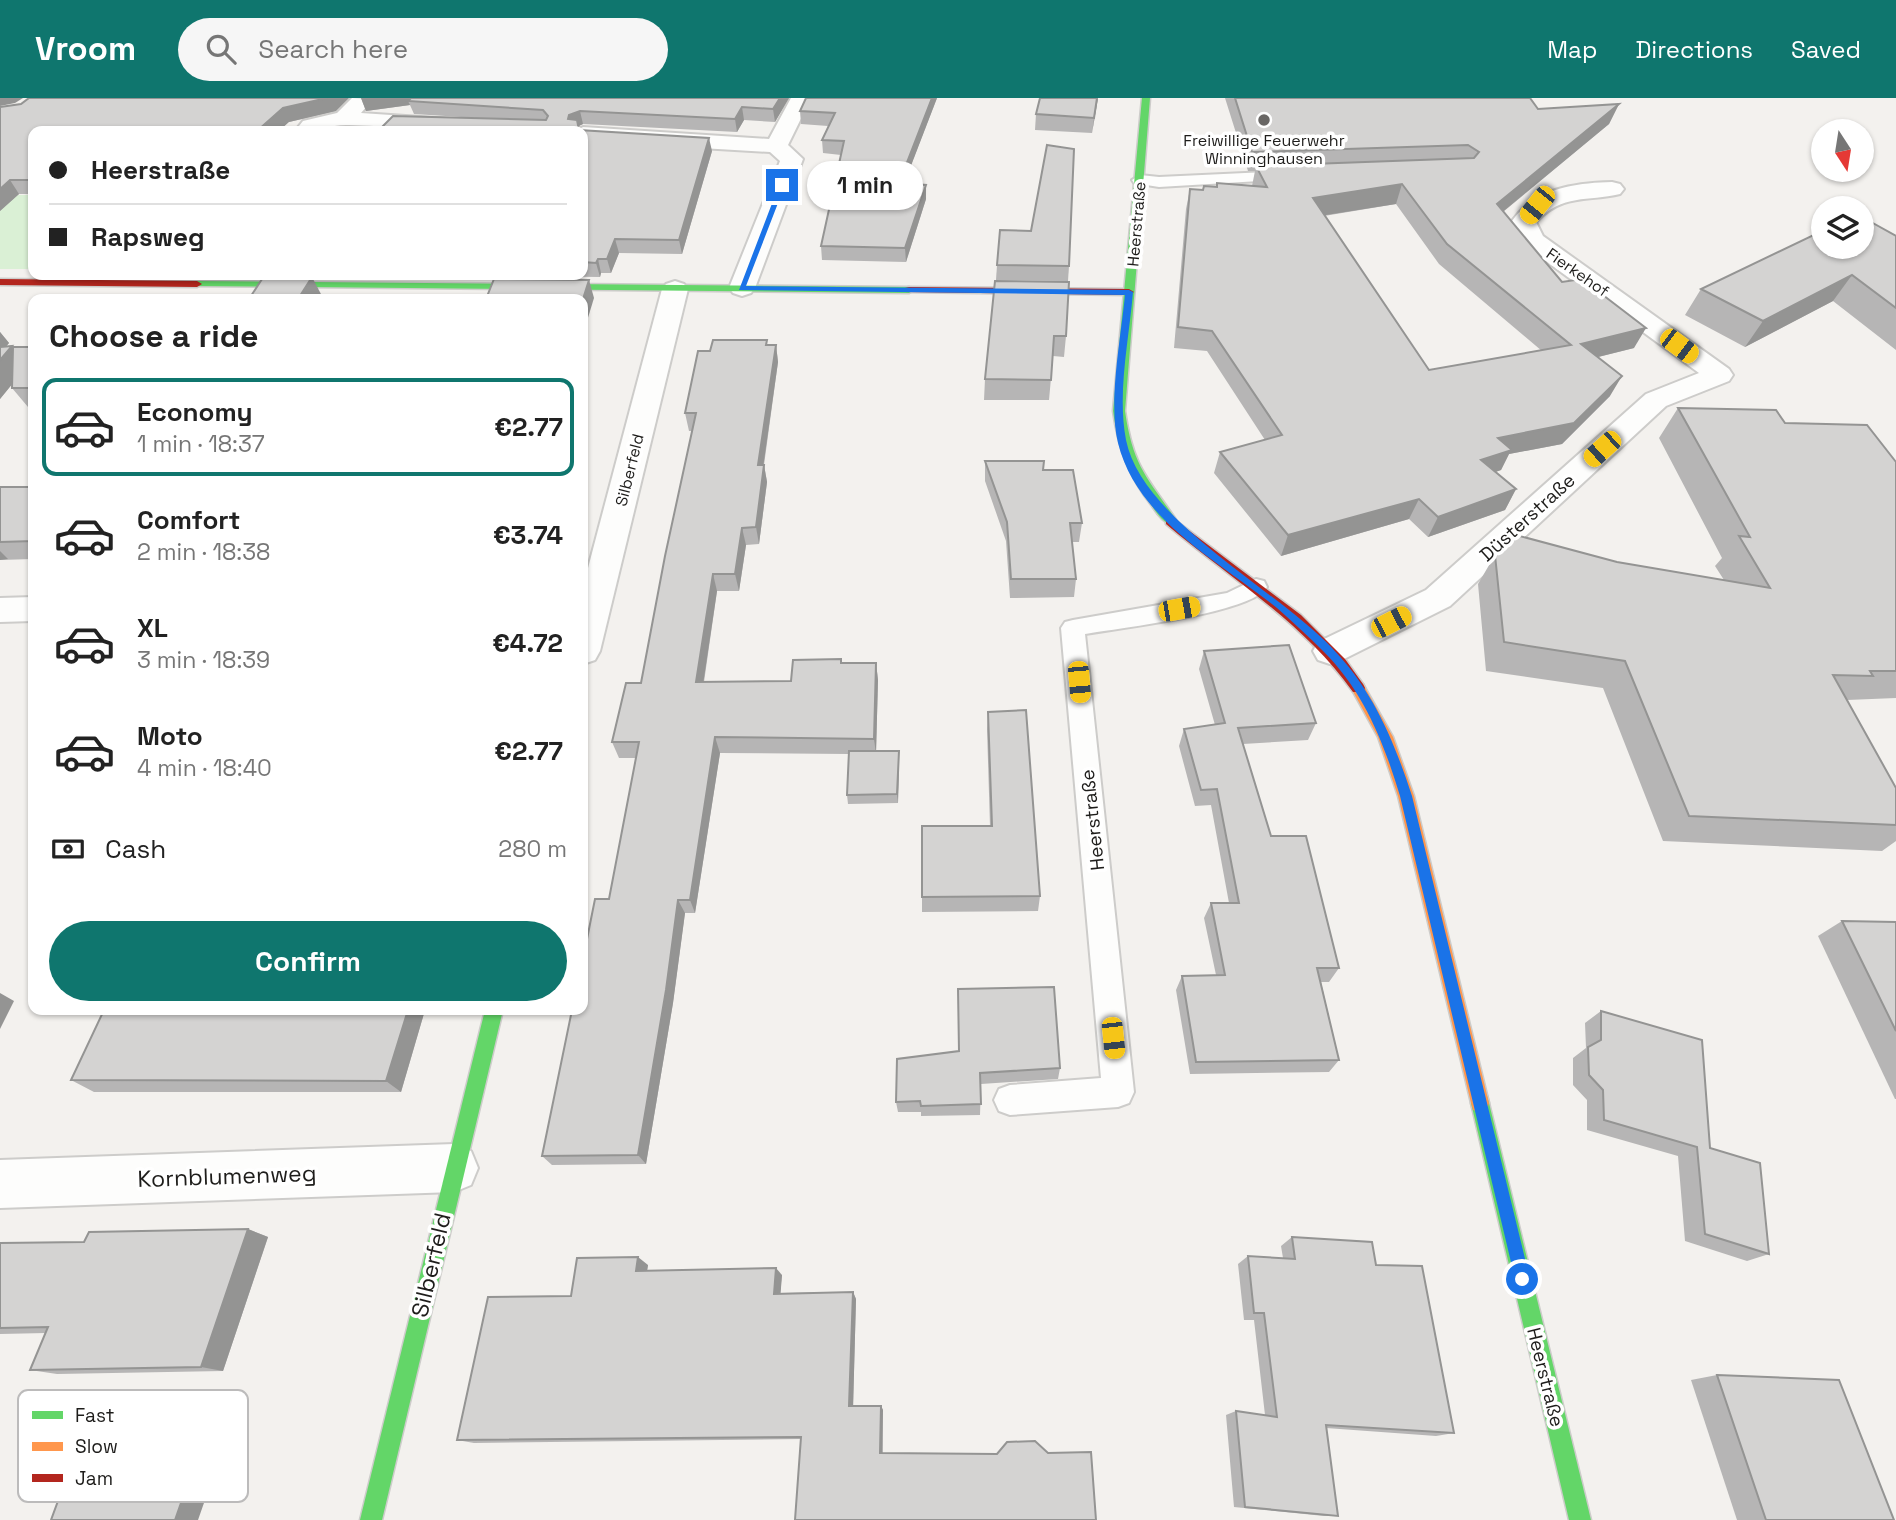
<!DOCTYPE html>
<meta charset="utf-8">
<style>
body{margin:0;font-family:"Space Grotesk",sans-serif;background:#f6f6f6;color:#222;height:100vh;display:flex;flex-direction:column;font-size:26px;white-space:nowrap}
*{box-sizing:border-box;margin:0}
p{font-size:23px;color:#767676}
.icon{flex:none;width:38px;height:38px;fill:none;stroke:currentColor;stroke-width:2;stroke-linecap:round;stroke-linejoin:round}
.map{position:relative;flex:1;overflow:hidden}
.panel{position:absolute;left:28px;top:196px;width:560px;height:721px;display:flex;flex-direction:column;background:#fff;border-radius:14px;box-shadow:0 2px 5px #0004}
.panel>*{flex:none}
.hud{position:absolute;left:28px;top:28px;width:560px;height:154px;border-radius:14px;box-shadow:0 2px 5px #0004;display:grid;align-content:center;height:154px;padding:0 21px;background:#fff}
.needle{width:46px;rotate:168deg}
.buttons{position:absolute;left:1811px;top:21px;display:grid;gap:14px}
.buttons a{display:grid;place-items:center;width:63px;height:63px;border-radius:50%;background:#fff;box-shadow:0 2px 5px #0004;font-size:35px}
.end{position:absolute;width:32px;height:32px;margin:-16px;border:9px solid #1a73e8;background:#fff;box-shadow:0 0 0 4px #fff}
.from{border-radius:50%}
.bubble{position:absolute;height:49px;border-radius:24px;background:#fff;box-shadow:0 2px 5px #0004;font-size:23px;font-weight:600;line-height:49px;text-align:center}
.car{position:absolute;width:21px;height:42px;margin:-21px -10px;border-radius:9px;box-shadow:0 0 5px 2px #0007;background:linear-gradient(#f5c518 24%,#345 0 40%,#f5c518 0 76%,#345 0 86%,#f5c518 0)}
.hud b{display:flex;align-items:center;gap:24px;height:66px;font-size:26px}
.hud b+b{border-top:2px solid #e0e0e0}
.hud i{width:18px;height:18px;background:#222}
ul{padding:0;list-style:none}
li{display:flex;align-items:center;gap:21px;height:98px;margin:0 14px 10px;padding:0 7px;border:4px solid transparent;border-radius:14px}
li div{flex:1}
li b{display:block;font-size:26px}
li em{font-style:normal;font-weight:600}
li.on{border-color:#0f766e}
li>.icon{width:63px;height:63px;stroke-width:1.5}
h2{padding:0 21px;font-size:32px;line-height:84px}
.pay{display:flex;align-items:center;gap:18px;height:77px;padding:0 21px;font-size:26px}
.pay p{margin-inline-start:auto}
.action{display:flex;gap:14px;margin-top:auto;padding:14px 21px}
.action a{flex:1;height:80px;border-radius:42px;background:#0f766e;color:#fff;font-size:28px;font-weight:600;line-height:80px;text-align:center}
header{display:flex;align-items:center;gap:42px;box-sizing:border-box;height:98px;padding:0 35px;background:#0f766e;color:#fff}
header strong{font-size:33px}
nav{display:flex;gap:38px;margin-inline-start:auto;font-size:24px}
.search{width:490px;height:63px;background:#f6f6f6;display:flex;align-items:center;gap:18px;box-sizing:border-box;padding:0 24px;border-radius:38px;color:#767676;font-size:26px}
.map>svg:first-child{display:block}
.green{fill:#daf0d5}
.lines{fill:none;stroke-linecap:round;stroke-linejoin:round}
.lane-casing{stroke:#cdccca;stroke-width:4}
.street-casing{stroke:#cdccca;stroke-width:4}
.fast-casing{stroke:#cdccca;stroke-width:3}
.slow-casing{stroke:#cdccca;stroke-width:3}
.jam-casing{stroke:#cdccca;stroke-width:3}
.lane{fill:#fdfdfc;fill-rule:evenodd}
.street{fill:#fdfdfc;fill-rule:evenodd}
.fast{fill:#63d668;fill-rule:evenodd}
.slow{fill:#ff974d;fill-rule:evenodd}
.jam{fill:#b3261e;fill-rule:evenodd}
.wall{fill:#b6b5b5;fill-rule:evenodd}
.shaded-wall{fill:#949493}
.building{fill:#d4d3d2;stroke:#949493;stroke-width:2;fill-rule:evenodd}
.route{fill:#1a73e8}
.poi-dot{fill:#696765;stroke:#fff;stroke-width:2.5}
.labels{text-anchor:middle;stroke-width:7;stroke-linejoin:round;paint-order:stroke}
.far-poi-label{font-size:16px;fill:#1e1d1b;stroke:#fff}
.far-street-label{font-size:16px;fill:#1e1d1b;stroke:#fff}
.street-label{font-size:19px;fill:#1e1d1b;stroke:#fff}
.near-street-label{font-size:23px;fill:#1e1d1b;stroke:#fff}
.key{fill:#fff;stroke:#bcbbbb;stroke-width:2}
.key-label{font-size:19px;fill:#1e1d1b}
</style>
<header>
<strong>Vroom</strong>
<div class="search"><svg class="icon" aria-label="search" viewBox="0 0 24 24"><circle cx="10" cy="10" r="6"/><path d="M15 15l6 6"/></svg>Search here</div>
<nav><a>Map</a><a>Directions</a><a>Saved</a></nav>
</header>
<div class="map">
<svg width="1896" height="1422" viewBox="0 0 1896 1422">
<rect width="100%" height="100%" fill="#f3f1ee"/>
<!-- green -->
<rect class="green" x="0" y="97" width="33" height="74"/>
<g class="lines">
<!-- lane casing -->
<g class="lane-casing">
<g id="lane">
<polygon points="1288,73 1296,78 1293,81 1159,89 1134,85 1132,82 1140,77 1159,79"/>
<path d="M1256,481l8,2 3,6c-15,26 -147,41 -182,47l49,458 -5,11 -11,4 -108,8 -11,-4 -5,-11 5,-11 11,-4 91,-7 -40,-450 4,-6 8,-2 154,-27z"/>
</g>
</g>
<!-- street casing -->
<g class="street-casing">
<g id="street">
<path d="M352,0l21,1 -12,14 178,12 8,1 3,5c-67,3 -134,-4 -201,-6 -17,-1 -34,7 -54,6l8,-10 34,-8z"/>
<polygon points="791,0 811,0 788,47 803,61 755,190 751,195 742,198 733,195 729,190 780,63 770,54 583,43 583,33 574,33 583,29 769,41"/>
<path d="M1612,84l8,2 4,5 -4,5c-33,8 -57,-1 -84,28l7,14 186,133 4,6 -4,6 -63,25 -216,200 -108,54 -12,4 -12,-4 -5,-9 5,-9 108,-52 220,-196 53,-21 -175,-128 -12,-24c23,-33 63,-38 100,-39z"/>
<polygon points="675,183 684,186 688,191 600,553 595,562 583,566 583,489 662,191 666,186"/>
<polygon points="33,499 33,523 0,524 0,500"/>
<polygon points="454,1046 471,1053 478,1070 471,1087 454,1094 0,1110 0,1062"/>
</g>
</g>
<!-- fast casing -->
<g class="fast-casing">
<g id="fast">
<path d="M1142,0h8l-25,313c8,56 22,66 52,110l-6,4c-8,-3 -14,-11 -19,-19 -23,-29 -34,-59 -39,-95z"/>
<polygon points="197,183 909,189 914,192 909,195 193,188 192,186"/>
<polygon points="485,912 503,912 382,1422 360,1422"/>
<polygon points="1480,996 1487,998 1489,1005 1591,1422 1569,1422 1471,1005 1473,998"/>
</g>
</g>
<!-- slow casing -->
<g class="slow-casing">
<polygon id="slow" points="1358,584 1363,586 1393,639 1414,698 1489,1005 1487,1012 1480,1014 1473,1012 1471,1005 1398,698 1378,639 1351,590"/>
</g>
<!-- jam casing -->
<g class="jam-casing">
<g id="jam">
<polygon points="0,181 197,183 202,186 197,189 0,187"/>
<polygon points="909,189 1129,191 1134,194 1129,197 905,194 905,190"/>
<path d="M1171,419l130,98 44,44 18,25 2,4 -2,4h-10c-50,-70 -122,-113 -187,-168v-6z"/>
</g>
</g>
<!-- lane -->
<use href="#lane" class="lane"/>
<!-- street -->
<use href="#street" class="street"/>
<!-- fast -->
<use href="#fast" class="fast"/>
<!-- slow -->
<use href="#slow" class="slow"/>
<!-- jam -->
<use href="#jam" class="jam"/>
</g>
<!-- wall -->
<g class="wall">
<polygon points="361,0 789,0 775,24 744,22 737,34 583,26 578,28 579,32 712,53 682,156 619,155 611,175 601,175 600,179 510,178 509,177 583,177 583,33 477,20 414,16 410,7 366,13"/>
<polygon points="937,0 904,85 926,87 926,101 906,164 822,162 821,148 841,57 823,55 822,42 828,28 801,26 800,13"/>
<polygon points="1040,0 1098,0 1092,35 1035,32 1036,16"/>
<path d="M1225,0h305l8,11 81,-5 -10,20 -106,88 59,70 72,66 -36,9 12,39 -48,48 -53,10 -8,16 -6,2 21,17 -11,21 -77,27 -19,-18 -128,37 -67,-83 6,-21 45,-12 -58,-89 -33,-3 12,-139 4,-20 13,1 14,-3v-4l35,3 3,-15h-7zM1396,106l43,60 103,87 -113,19 -105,-154z"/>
<polygon points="0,9 336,13 289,24 33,33 33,96 19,96 0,113"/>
<polygon points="1031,133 1069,168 1068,183 996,182 997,167"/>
<polygon points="1896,138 1896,252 1833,203 1745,249 1685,217 1701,191"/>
<polygon points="995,183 1066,238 1064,259 1053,258 1049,302 984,302 985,281"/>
<polygon points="0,234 9,245 6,248 12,248 13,250 33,249 33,309 28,309 12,290 12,286 0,301"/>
<polygon points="768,247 776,247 778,264 764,367 767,384 759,446 746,447 739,493 717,493 704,584 791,583 841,561 842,565 876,565 878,582 876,653 899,663 898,705 848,706 847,697 849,656 720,655 695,815 685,815 673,905 646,1066 552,1067 542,1058 609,801 636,660 619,660 612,644 641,585 692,333 689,333 685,315 710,253"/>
<polygon points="1678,310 1785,325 1896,364 1896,600 1847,602 1896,690 1896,743 1882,753 1663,743 1603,590 1486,573 1478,486 1495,457 1617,464 1724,482 1715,468 1722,460 1659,340"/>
<polygon points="985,363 1043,372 1082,425 1079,444 1072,444 1076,481 1074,499 1010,500 1006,443 985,383"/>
<polygon points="0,389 33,389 33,461 0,462"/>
<polygon points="1204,553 1316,625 1308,642 1243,646 1271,738 1339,870 1329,884 1321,884 1339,962 1329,974 1190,976 1176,892 1182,878 1216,877 1204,820 1211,805 1229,805 1211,707 1195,708 1179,648 1184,631 1215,627 1199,571"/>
<polygon points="988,614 1040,798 1038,813 922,814 922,799 990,728 987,631"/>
<polygon points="1842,823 1896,824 1896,1001 1895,1001 1818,838"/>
<polygon points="958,891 1060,970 1058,981 981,986 980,1017 921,1018 921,1014 898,1014 896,1004 959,953"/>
<polygon points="34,912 425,912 401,994 94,994 71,982 103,914 43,917"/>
<polygon points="1601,913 1710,1050 1769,1156 1747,1163 1685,1143 1678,1058 1587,1032 1587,1002 1573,987 1573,960 1586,950 1585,925"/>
<polygon points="248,1131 268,1139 223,1273 57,1276 30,1272 46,1235 0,1236 0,1145 84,1144"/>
<polygon points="1292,1139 1376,1167 1454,1335 1436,1338 1326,1330 1338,1418 1324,1418 1234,1409 1226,1317 1236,1313 1265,1317 1254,1222 1244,1222 1238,1166 1248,1158 1283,1160 1281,1148"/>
<polygon points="648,1167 647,1172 782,1177 780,1195 853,1194 856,1201 853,1308 881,1308 883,1312 883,1355 1096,1422 801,1341 474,1345 457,1342 571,1198"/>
<polygon points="1717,1277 1894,1422 1737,1422 1691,1282"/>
</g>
<!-- shaded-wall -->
<g class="shaded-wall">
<polygon points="0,0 23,0 15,5 0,8"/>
<polygon points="327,0 349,0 336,13 289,24 279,33 257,33 283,10"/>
<polygon points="361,0 423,0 408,3 410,7 366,13"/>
<polygon points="780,0 789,0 775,24 773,11"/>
<polygon points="932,0 937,0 899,99 899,85"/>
<polygon points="1097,0 1098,0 1092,35 1094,20"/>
<polygon points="1619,6 1609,26 1488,126 1497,106"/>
<polygon points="742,9 744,22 737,34 735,21"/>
<polygon points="580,13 583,26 573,31 568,21 569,17"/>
<polygon points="709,40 712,53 682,156 679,142"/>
<polygon points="10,82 19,96 0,113 0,91"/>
<polygon points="1402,86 1396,106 1307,120 1313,100"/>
<polygon points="926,87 926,101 906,164 905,150"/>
<polygon points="615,141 619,155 611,175 607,161"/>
<polygon points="598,161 601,175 600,179 596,165"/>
<polygon points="1852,177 1833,203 1745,249 1763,223"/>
<polygon points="312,179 322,198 320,201 298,201"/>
<polygon points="589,182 594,200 583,236 583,201"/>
<polygon points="1646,230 1634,250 1570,266 1581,246"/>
<polygon points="0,234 9,245 0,256"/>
<polygon points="776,247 778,264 761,384 758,367"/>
<polygon points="12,248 27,268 0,301 0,262"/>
<polygon points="1622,278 1610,298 1562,346 1509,356 1501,372 1471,383 1481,362 1498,340"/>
<polygon points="764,367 767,384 759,446 756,429"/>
<polygon points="1516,391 1505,412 1428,439 1438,419"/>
<polygon points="1419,401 1409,421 1281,458 1288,437"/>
<polygon points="742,430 746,447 739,493 735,476"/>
<polygon points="0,453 8,461 0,462"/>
<polygon points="713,476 717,493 701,600 696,584"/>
<polygon points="876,565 878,582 876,656 874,641"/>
<polygon points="715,639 720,655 695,815 690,802"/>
<polygon points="899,653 899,663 898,705 897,696"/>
<polygon points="678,802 685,815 673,905 646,1066 638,1057"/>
<polygon points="0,895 14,903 0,931"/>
<polygon points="408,912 425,912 401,994 386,983"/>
<polygon points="248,1131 268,1139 223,1273 201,1269"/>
<polygon points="638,1159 648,1167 646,1180 636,1173"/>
<polygon points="776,1170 782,1177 780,1203 774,1196"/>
<polygon points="853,1194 856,1201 853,1312 849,1308"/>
<polygon points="881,1308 883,1312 882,1357 880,1355"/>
<polygon points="182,1402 205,1402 198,1422 175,1422"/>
</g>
<!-- building -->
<g class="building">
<polygon points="29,0 327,0 283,10 257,33 33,33 33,82 10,82 0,91 0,9 21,6"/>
<polygon points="411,0 780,0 773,11 742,9 735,21 580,13 569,17 568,21 577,22 579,32 709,40 679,142 615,141 607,161 598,161 596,165 583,164 583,33 378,33 393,18 546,22 548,18 543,12 408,3"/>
<polygon points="806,0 932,0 899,85 926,87 905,150 821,148 844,43 822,42 835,15 800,13"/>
<polygon points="1040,0 1097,0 1094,20 1036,16"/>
<path d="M1235,0h295l8,11 81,-5 -122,100 65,78 20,-3 64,49 -65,16 41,32 -48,47 -76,15 14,12 -31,10 35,29 -78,28 -19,-18 -131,36 -68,-83 62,-17 -70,-104 -34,-4 12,-138 13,1 1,-4 13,1v-4l50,4 -11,-21 218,-8 5,-6 -11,-7 -216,7zM1402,86l45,60 124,101 -142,25 -116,-172z"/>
<polygon points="1047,47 1074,51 1069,168 997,167 1000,132 1031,133"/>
<polygon points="1862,119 1896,138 1896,210 1852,177 1763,223 1701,191 1824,132 1824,149 1862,149"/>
<polygon points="264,178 312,179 298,201 249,201"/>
<polygon points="494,181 589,182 583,201 486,201"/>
<polygon points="995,183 1069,184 1066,238 1054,238 1051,282 985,281"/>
<polygon points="713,242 767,242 766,247 776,247 758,367 764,367 756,429 742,430 735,476 713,476 696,584 791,583 793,562 841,561 841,565 876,565 874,641 715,639 690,802 678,802 666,892 638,1057 542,1058 572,912 583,912 583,861 595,801 609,801 639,644 612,644 626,585 641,585 665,458 696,315 685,315 698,253 710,253"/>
<polygon points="12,248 0,262 0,249"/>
<polygon points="13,249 33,249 33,290 12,290"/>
<polygon points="1678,310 1776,312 1785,325 1867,327 1896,364 1896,573 1870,573 1873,578 1833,577 1896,690 1896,727 1689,718 1625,563 1504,544 1495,457 1516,437 1617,464 1770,490 1739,438 1750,439"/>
<polygon points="985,363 1044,363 1043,372 1073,372 1082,425 1070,425 1076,481 1011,481 1007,424"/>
<polygon points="0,389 33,389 33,443 0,444"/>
<polygon points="1289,547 1316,625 1238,630 1271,738 1306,738 1339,870 1317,870 1339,962 1196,964 1182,878 1225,877 1211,805 1239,805 1217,691 1201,692 1184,631 1225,625 1204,553"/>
<polygon points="1026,612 1040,798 922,799 922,728 992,728 988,614"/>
<polygon points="849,653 899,653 897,696 847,697"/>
<polygon points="1842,823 1896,824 1896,933"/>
<polygon points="1054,889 1060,970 980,975 981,1006 921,1008 920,1003 896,1004 897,961 959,953 958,891"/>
<polygon points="104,912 408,912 386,983 71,982"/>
<polygon points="1601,913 1702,942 1710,1050 1760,1065 1769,1156 1705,1136 1697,1049 1604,1022 1603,992 1589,977 1588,949 1601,942"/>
<polygon points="248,1131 201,1269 30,1272 48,1229 0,1230 0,1145 84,1144 89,1134"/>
<polygon points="1292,1139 1372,1144 1376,1167 1422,1168 1454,1335 1326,1327 1338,1418 1245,1409 1236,1313 1277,1319 1264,1215 1254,1215 1248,1158 1295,1161"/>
<polygon points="638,1159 636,1173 776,1170 774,1196 853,1194 849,1308 881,1308 880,1355 997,1356 1007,1344 1035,1343 1048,1355 1091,1354 1096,1422 795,1422 801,1339 457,1342 488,1199 571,1198 577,1160"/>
<polygon points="1717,1277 1839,1282 1894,1422 1766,1422"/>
<polygon points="182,1402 175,1422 51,1422 58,1403"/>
</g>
<!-- route -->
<path class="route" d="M782,85l3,2 -39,101 383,4 4,2c-4,48 -16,101 -7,148 16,80 150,149 206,208 41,42 62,93 80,148l118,483 -2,5 -6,2 -5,-2 -2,-5 -115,-483c-16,-53 -36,-104 -76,-144 -15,-15 -31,-30 -47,-44 -57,-46 -140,-88 -159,-165 -10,-40 3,-106 7,-148l-386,-5 40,-105z"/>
<!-- markers -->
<circle class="poi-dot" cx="1264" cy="22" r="7"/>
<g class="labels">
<!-- far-poi labels -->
<g class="far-poi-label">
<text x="1264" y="48">Freiwillige Feuerwehr<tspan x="1264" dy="18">Winninghausen</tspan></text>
</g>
<!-- far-street labels -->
<g class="far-street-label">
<text transform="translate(1136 126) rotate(-85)" y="6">Heerstraße</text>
<text transform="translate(1578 174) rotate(35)" y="6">Fierkehof</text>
<text transform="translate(629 372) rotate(-76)" y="6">Silberfeld</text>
</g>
<!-- street labels -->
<g class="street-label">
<text transform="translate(1527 419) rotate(-42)" y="7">Düsterstraße</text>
<text transform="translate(1092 722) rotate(-96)" y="7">Heerstraße</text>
<text transform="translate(1546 1279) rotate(76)" y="7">Heerstraße</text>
</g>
<!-- near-street labels -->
<g class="near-street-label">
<text transform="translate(227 1078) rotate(-2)" y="8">Kornblumenweg</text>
<text transform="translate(431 1167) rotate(-77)" y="8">Silberfeld</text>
</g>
</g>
<!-- legend -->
<rect x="18" y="1292" width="230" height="112" rx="10" class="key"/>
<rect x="32" y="1313" width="31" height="8" fill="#63d668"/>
<rect x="32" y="1344" width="31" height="9" fill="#ff974d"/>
<rect x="32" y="1376" width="31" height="8" fill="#b3261e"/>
<g class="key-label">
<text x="75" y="1324">Fast</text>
<text x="75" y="1355">Slow</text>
<text x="75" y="1387">Jam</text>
</g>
</svg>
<div class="buttons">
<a><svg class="needle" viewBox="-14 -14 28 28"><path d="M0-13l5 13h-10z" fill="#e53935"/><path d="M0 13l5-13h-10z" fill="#767676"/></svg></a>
<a><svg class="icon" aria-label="layers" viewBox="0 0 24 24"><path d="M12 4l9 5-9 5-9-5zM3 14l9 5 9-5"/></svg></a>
</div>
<i class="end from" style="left:1522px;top:1181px"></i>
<i class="end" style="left:782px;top:87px"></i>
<div class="bubble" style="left:807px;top:63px;width:116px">1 min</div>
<i class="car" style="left:1537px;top:107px;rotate:219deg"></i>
<i class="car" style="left:1679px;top:248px;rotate:127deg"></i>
<i class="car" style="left:1602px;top:351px;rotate:228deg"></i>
<i class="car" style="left:1179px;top:511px;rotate:80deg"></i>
<i class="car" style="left:1391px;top:524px;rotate:63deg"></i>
<i class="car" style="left:1079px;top:584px;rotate:175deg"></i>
<i class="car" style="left:1113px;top:940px;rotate:174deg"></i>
<div class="hud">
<b><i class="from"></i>Heerstraße</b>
<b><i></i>Rapsweg</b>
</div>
<section class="panel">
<h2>Choose a ride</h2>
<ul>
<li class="on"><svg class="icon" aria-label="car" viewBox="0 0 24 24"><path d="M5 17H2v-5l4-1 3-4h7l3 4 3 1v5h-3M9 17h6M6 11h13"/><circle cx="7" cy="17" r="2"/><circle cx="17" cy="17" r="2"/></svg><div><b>Economy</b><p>1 min · 18:37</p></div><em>€2.77</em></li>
<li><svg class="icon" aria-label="car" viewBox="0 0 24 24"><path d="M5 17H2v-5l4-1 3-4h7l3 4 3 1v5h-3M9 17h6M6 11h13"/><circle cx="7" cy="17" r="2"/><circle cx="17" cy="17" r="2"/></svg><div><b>Comfort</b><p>2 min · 18:38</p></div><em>€3.74</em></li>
<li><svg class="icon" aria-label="car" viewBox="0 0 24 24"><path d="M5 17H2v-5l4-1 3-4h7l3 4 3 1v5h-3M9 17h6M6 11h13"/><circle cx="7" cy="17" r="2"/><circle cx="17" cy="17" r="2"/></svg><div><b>XL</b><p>3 min · 18:39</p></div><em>€4.72</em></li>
<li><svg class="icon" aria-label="car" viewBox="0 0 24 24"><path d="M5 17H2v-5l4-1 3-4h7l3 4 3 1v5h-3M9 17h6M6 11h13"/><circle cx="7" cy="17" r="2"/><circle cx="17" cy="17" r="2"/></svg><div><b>Moto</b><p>4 min · 18:40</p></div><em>€2.77</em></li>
</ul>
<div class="pay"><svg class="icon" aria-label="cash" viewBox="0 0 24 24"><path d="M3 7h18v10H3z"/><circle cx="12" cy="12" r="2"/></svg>Cash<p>280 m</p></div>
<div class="action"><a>Confirm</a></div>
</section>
</div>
